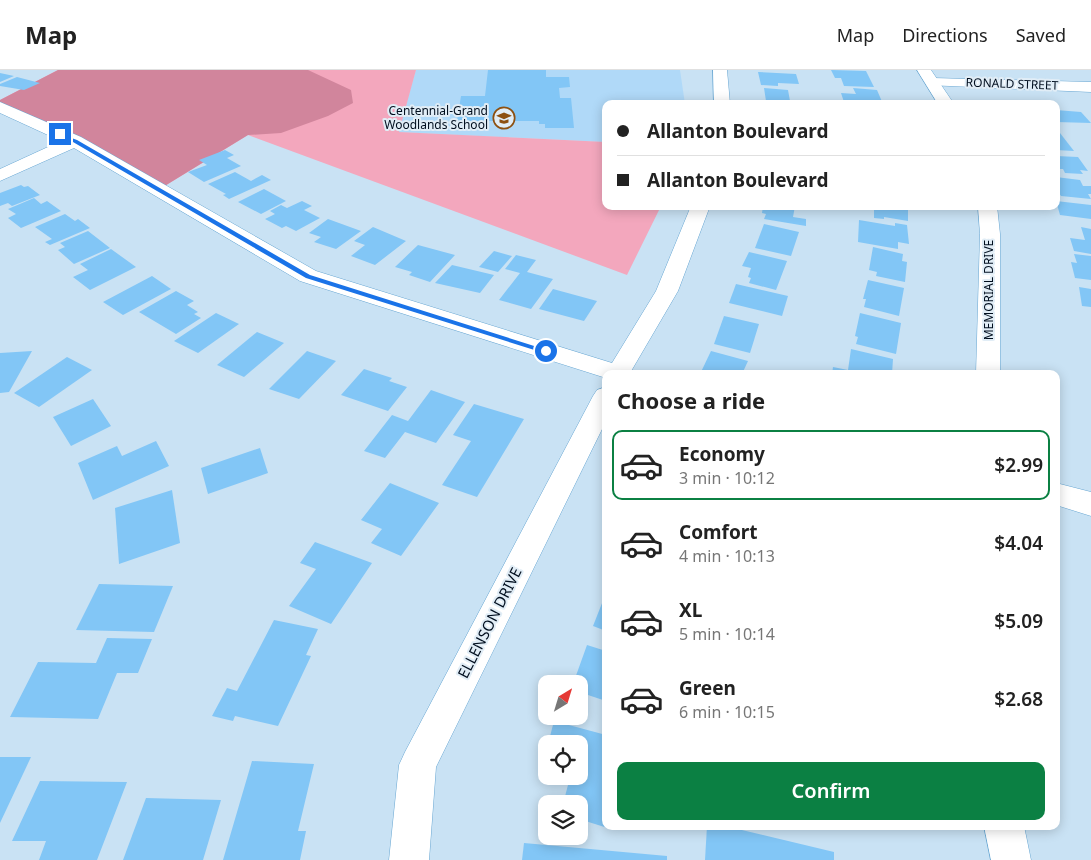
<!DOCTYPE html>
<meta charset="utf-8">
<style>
body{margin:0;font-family:"Noto Sans",sans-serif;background:#f2f2f2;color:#222;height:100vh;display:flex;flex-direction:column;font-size:19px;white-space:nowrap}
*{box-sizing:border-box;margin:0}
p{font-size:16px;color:#767676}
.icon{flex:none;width:28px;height:28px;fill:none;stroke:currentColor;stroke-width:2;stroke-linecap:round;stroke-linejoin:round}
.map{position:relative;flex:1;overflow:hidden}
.details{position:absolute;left:602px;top:300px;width:458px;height:460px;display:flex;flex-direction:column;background:#fff;border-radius:10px;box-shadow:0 2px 12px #0003}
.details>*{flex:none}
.top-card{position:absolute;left:602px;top:30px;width:458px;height:110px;border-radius:10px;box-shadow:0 2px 12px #0003;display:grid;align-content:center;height:110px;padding:0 15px;background:#fff}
.needle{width:32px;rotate:38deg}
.controls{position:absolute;left:538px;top:605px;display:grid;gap:10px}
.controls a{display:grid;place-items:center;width:50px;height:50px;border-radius:10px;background:#fff;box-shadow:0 2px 12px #0003;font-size:25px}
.end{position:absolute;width:22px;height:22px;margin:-11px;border:6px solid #1a73e8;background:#fff;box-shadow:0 0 0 2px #fff}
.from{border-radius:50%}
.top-card b{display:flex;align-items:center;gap:18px;height:48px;font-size:19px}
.top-card b+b{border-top:1px solid #e0e0e0}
.top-card i{width:12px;height:12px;background:#222}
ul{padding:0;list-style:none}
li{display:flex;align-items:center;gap:15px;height:70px;margin:0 10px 8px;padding:0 5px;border:2px solid transparent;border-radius:10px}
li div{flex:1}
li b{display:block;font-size:19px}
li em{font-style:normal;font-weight:600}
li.current{border-color:#0b8043}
li>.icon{width:45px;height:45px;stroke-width:1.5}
h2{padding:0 15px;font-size:22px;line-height:60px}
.primary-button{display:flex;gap:10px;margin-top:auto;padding:10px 15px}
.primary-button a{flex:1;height:58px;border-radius:10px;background:#0b8043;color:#fff;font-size:20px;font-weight:600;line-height:58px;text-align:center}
header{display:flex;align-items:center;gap:30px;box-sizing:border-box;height:70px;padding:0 25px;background:#fff;border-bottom:1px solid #e0e0e0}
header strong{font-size:24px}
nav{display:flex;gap:28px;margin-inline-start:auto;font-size:18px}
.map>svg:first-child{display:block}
.built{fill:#b0d9f8}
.green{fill:#f3a7bd}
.forest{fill:#d1859c}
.building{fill:#82c6f6}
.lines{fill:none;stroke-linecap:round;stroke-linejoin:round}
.street-casing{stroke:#67a6d2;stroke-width:1}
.secondary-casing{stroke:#67a6d2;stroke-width:1}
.street{fill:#fff;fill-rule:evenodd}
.secondary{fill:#fff;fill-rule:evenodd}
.route{fill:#1a73e8}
.labels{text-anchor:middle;stroke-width:4;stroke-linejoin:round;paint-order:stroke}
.far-street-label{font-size:12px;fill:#000e1e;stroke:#e1edf6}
.far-poi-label{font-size:12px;fill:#000e1e;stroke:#e1edf6;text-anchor:end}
.street-label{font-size:15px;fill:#000e1e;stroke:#e1edf6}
</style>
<header>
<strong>Map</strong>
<nav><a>Map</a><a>Directions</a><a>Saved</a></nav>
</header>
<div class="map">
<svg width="1091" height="790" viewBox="0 0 1091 790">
<rect width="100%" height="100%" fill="#c9e2f4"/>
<!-- built -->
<polygon class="built" points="416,0 680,0 685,34 606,34 606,72 398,62"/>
<!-- green -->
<polygon class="green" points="58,0 416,0 399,62 606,72 606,136 661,136 627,205 248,65 163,117 0,30"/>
<!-- forest -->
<polygon class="forest" points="58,0 308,0 351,20 353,33 328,46 281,63 248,65 163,117 0,37 0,30"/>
<!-- building -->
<g class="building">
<polygon points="488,0 546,0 546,7 569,7 570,17 559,18 560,28 571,28 574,58 545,58 545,54 539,54 539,51 457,51 461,26 485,26"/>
<polygon points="831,0 866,1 874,17 844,16 841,8 835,8"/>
<polygon points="758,2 796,4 799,14 778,13 778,16 761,15"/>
<polygon points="0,3 14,6 0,12"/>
<polygon points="17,7 40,13 24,20 0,16 0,14"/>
<polygon points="764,18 788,20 790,31 806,32 806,34 764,34 764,31 766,31"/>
<polygon points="853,18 877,20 883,34 844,32 841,23 856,24"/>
<polygon points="1056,40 1081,42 1091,53 1056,52"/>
<polygon points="1056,63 1060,63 1074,81 1056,80"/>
<polygon points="225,80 234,85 227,88 241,96 204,112 188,102 207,95 199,90"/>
<polygon points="1056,86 1078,87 1088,101 1080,100 1083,104 1065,103 1063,99 1056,99"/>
<polygon points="235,102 251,111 262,105 271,110 229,129 223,125 226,124 208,114"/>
<polygon points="1056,107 1080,110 1083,116 1091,116 1091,124 1088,124 1091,129 1061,126 1056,119"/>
<polygon points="21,115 24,117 28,116 40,125 12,136 8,133 0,136 0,123"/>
<polygon points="264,119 286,131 261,144 238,132"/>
<polygon points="34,128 41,134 47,131 61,141 21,158 8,148 16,144 8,139"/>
<polygon points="302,131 312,136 304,140 320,148 296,161 286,156 282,158 265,149 275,144 270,141 281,135 287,138"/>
<polygon points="1056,131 1091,135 1091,149 1060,145"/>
<polygon points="763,136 795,136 793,147 806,149 806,156 764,149 766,144 762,143"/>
<polygon points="874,136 908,136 908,151 884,147 884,149 874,148"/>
<polygon points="65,144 75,151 78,149 90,158 50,175 45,172 52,169 35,157"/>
<polygon points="328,149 361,161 336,179 314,172 321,167 309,163"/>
<polygon points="859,150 895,156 895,153 907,155 909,174 898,172 898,179 858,172"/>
<polygon points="764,154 799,162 791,186 755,178"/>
<polygon points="373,157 406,171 375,195 351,186 365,175 354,171"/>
<polygon points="1081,157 1091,159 1091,184 1074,181 1070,168 1085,170"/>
<polygon points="88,161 110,178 74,194 58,180 65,177 60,173"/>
<polygon points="418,175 455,185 430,212 409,205 412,202 395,197"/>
<polygon points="873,177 903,184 902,191 907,192 905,212 876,206 877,202 869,200"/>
<polygon points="111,179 136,197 90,220 73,207 88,200 80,194"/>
<polygon points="494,181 512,186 498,202 479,197"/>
<polygon points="749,182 787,191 776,220 749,213 751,208 748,207 751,198 742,196"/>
<polygon points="1074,184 1091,186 1091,210 1075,208 1071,192 1077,193"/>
<polygon points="516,185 536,190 527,202 553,209 531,239 499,230 520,203 505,199"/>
<polygon points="452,195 494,205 480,223 435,213"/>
<polygon points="152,206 171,219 123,245 103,232"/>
<polygon points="868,210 904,218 899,246 864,237 866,229 863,229"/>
<polygon points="736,214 788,226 782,246 729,233"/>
<polygon points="1079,217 1091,219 1091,237 1082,236"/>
<polygon points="553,219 597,231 584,251 539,239"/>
<polygon points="176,221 194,231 187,235 198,242 194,244 201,248 176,264 139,242"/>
<polygon points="216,243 239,254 198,283 174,271"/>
<polygon points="860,243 901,253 896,284 856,274 858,267 855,266"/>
<polygon points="724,246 759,254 750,283 714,274"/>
<polygon points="257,262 284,273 244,307 217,295"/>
<polygon points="851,279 893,289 892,304 832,304 833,297 848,300"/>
<polygon points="32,281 9,322 0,323 0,283"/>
<polygon points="307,281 336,291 299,329 269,319"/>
<polygon points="711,281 748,291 742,304 700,304"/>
<polygon points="67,287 92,300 39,337 14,323"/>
<polygon points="364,299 392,308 389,311 407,317 388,341 341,325"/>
<polygon points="431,320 465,332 436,373 405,362 385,388 364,381 392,345 408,351"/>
<polygon points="93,329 111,356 71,376 53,347"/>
<polygon points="474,334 524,349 477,427 442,415 471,371 453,365"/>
<polygon points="156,371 169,396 93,430 78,393 117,376 122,386"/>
<polygon points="260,378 268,403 208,424 201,398"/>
<polygon points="390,413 439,433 401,486 371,473 382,459 361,450"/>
<polygon points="172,420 180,473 119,494 115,438"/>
<polygon points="315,472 372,493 331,554 289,536 316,499 300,493"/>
<polygon points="99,514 173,516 154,562 76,560"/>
<polygon points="606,523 606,561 593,556"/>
<polygon points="274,550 318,559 306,585 311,586 278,656 235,646 233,651 212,646 227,618 237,621"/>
<polygon points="107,568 152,569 138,603 117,603 98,649 10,647 38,592 96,593"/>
<polygon points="587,575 606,581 606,631 579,622 579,614 573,614"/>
<polygon points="554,651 606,665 606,756 615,756 614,760 579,749 579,734 563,734 568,715 539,706 546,682 546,706 579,706 579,674 548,674"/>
<polygon points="0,687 31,687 0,753"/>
<polygon points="252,691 314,694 298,761 306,761 300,790 223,790"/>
<polygon points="40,711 127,712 97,790 39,790 46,771 12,771"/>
<polygon points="146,728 221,730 203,790 123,790"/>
<polygon points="707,756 725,756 834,782 834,790 705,790"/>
<polygon points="524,773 667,786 667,790 522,790"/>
</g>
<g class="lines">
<!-- street casing -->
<g class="street-casing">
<g id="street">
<polygon points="713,0 727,0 730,34 714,34"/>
<polygon points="932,8 1091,12 1091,22 927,15 925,12 927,9"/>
<polygon points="0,32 81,67 316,201 612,293 656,221 691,136 710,136 678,221 630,303 606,304 606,308 300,211 74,78 0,111 0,99 61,71 0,43"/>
<polygon points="606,317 606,351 436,697 429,790 389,790 399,695 405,682 593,326 597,320"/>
<polygon points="1056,413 1091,422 1091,446 1056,435"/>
</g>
</g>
<!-- secondary casing -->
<g class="secondary-casing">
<g id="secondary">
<polygon points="917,0 931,0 954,34 938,34"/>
<polygon points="978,136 997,136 1000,164 1000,304 976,304 980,164"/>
<polygon points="984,756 1024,756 1031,790 991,790"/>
</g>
</g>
<!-- street -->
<use href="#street" class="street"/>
<!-- secondary -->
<use href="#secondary" class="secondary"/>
</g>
<!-- route -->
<polygon class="route" points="58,63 77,70 310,205 550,281 544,283 306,208 73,72 58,65"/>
<!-- icons -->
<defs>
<g id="school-ring" transform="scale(1.125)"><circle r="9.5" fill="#e1edf6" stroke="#8d5011" stroke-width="1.5"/><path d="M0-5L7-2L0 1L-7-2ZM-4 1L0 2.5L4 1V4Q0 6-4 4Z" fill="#8d5011"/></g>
</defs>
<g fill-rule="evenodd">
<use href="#school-ring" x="504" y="48"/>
</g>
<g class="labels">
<!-- far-street labels -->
<g class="far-street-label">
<text transform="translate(1012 14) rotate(2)" y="4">RONALD STREET</text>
<text transform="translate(989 220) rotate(-90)" y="4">MEMORIAL DRIVE</text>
</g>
<!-- far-poi labels -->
<g class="far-poi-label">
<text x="488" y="45">Centennial-Grand<tspan x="488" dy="14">Woodlands School</tspan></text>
</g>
<!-- street labels -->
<g class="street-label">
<text transform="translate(490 553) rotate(-63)" y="5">ELLENSON DRIVE</text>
</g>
</g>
</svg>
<div class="controls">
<a><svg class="needle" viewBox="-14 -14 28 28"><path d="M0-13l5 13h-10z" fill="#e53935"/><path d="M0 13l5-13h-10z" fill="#767676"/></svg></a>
<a><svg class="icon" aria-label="locate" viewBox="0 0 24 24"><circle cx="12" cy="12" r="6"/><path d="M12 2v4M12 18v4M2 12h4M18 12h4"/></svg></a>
<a><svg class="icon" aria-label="layers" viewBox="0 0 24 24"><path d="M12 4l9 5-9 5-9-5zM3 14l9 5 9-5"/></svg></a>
</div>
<i class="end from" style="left:546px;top:281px"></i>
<i class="end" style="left:60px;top:64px"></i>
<div class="top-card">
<b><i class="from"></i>Allanton Boulevard</b>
<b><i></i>Allanton Boulevard</b>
</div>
<section class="details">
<h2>Choose a ride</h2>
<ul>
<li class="current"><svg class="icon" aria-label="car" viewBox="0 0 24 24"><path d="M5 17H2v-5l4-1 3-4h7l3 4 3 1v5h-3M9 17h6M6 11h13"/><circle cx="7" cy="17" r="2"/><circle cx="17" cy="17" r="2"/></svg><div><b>Economy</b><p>3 min · 10:12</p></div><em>$2.99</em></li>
<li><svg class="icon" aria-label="car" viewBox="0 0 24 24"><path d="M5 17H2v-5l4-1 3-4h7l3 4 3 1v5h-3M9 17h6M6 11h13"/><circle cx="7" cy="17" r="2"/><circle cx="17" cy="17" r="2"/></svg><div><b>Comfort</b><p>4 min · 10:13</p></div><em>$4.04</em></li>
<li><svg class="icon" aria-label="car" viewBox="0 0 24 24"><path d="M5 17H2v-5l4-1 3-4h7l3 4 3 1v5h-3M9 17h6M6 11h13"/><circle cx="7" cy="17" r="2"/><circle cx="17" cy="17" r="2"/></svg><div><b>XL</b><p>5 min · 10:14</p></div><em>$5.09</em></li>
<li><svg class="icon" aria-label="car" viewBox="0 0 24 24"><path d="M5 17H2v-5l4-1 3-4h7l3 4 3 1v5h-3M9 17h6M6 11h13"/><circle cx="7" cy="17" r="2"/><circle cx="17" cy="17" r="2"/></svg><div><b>Green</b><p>6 min · 10:15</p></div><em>$2.68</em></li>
</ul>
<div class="primary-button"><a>Confirm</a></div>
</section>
</div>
